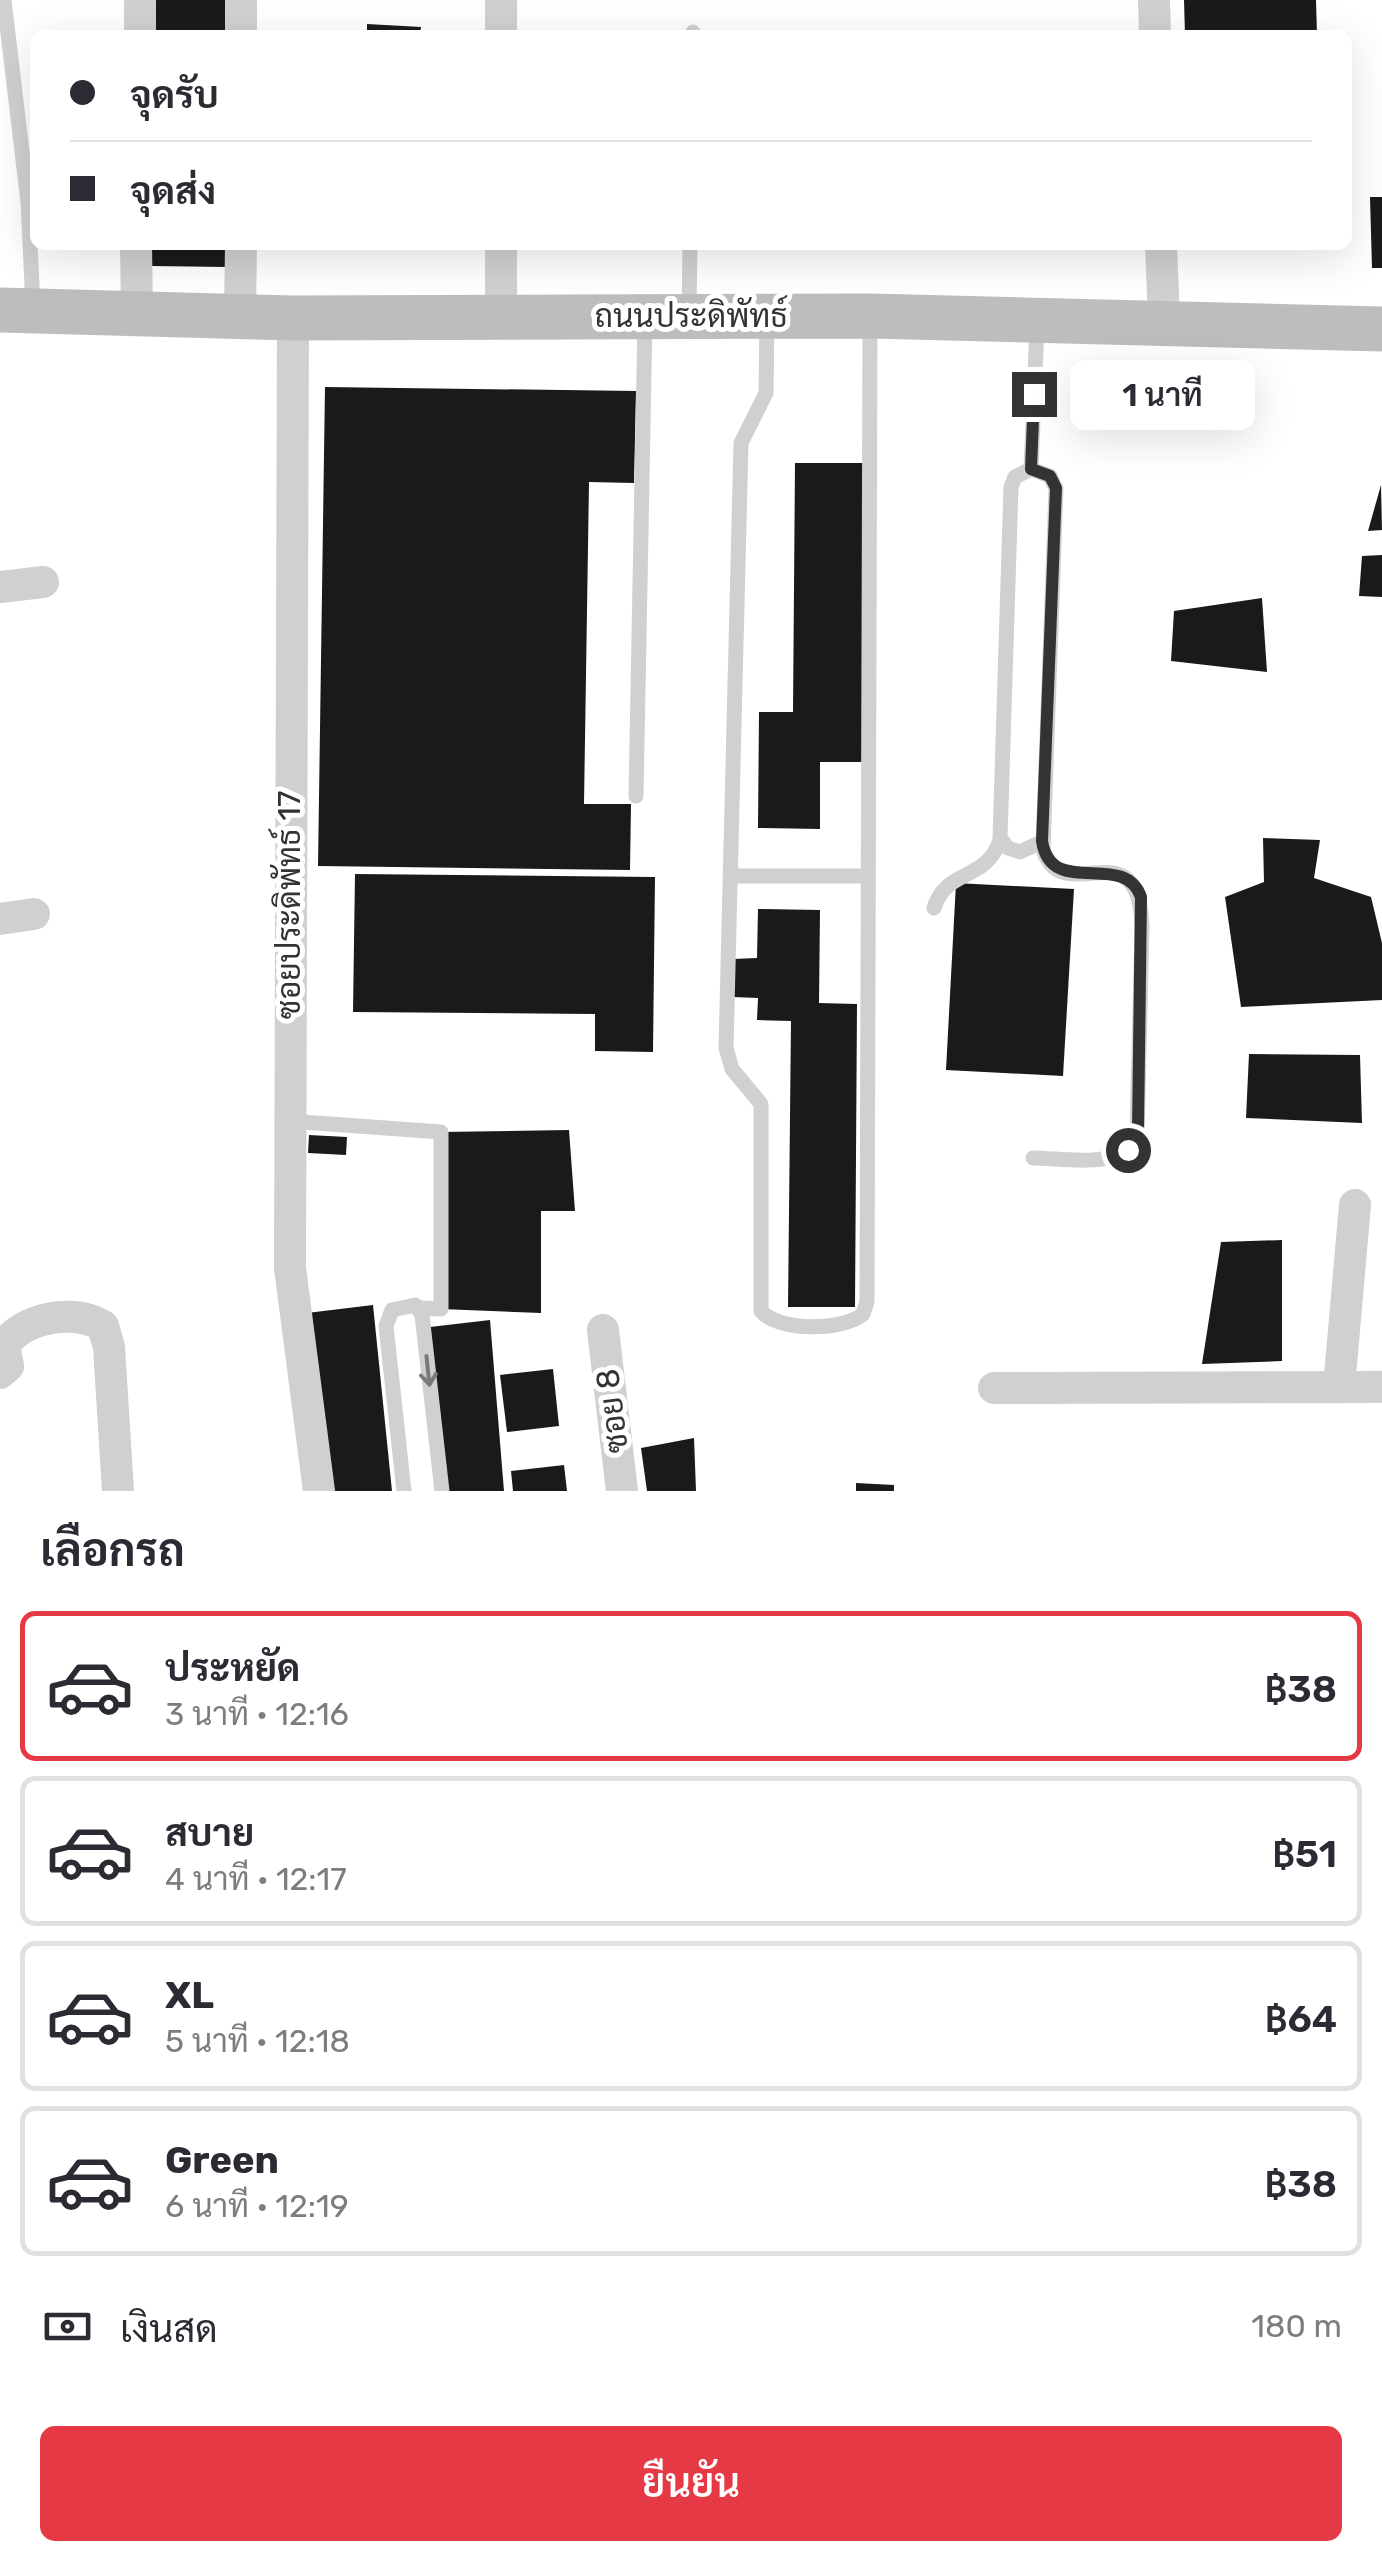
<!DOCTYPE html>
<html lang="th">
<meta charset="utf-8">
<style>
body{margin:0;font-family:Rubik,Sarabun,sans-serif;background:#f2f2f3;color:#2b2b33;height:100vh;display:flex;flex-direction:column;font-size:38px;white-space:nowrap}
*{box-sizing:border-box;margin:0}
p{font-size:32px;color:#7c7c81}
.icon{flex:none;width:55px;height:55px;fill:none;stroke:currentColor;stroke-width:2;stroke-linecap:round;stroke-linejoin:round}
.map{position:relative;height:1491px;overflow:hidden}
.side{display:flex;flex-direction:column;background:#fff;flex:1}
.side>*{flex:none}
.guide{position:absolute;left:30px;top:30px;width:1322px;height:220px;border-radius:15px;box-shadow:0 10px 40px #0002;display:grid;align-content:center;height:220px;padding:0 40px;background:#fff}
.end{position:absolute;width:45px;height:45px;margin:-22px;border:12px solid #333;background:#fff;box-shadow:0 0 0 5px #fff}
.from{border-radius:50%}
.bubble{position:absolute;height:70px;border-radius:15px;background:#fff;box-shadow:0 10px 40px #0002;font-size:32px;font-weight:600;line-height:70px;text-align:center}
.guide b{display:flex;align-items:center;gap:35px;height:95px;font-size:38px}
.guide b+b{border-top:2px solid #e1e1e2}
.guide i{width:25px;height:25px;background:#2b2b33}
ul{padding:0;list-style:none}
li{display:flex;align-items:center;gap:30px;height:150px;margin:0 20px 15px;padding:0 20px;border:5px solid #e1e1e2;border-radius:15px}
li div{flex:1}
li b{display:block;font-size:38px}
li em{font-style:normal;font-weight:600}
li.current{border-color:#e63946}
li>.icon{width:90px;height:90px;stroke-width:1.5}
h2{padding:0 40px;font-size:45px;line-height:120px}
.pay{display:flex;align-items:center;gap:25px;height:110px;padding:0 40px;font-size:38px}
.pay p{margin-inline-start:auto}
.action{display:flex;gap:20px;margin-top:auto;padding:20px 40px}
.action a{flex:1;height:115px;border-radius:15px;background:#e63946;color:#fff;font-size:40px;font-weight:600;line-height:115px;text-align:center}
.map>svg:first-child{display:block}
.building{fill:#1a1a1a}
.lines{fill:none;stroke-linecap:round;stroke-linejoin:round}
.service{stroke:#d0d0d0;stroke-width:15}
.minor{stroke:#d0d0d0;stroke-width:32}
.secondary{stroke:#bdbdbd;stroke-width:45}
.oneway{stroke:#7a7a7a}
.route{stroke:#333;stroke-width:12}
.labels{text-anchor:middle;stroke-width:10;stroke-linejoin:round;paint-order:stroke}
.street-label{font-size:32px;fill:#333;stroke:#fff}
</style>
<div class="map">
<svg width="1382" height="1491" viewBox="0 0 1382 1491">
<rect width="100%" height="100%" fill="#fff"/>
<!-- building -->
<g class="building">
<polygon points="156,0 229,0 228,35 156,35"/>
<polygon points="1184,0 1316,0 1317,35 1185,35"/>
<polygon points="367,24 421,27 420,35 367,35"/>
<polygon points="1370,197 1382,197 1382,268 1372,268"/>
<polygon points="152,245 227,245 227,267 152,266"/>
<polygon points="325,387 636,391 634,483 589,482 584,804 631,804 630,870 318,866"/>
<polygon points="795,463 864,463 862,762 820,762 820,829 758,828 759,712 793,712"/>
<polygon points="1381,485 1382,530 1368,531"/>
<polygon points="1382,555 1382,597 1359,596 1362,556"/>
<polygon points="1262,598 1267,672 1171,661 1174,611"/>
<polygon points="1263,838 1320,840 1314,878 1371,897 1382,943 1382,1000 1241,1007 1225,897 1264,882"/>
<polygon points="355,874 655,877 653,1052 595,1051 595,1014 353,1012"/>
<polygon points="956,883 1074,889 1063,1076 946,1070"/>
<polygon points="758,909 820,910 819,1003 857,1004 855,1307 788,1307 791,1021 757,1020 758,998 732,997 733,959 757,958"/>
<polygon points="1249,1054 1360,1055 1362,1123 1246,1118"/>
<polygon points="569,1130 575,1211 541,1211 541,1313 441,1309 441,1132"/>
<polygon points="309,1135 347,1137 346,1155 308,1153"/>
<polygon points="1282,1240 1282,1361 1202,1364 1221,1242"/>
<polygon points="373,1305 392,1491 328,1491 307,1313"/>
<polygon points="490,1320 504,1491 448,1491 430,1327"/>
<polygon points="553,1369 559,1426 507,1432 500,1375"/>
<polygon points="694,1438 696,1491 647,1491 641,1448"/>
<polygon points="564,1465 567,1491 513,1491 511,1471"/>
<polygon points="856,1483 894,1485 894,1491 856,1491"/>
</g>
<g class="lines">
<!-- service -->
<g class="service">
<polyline points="4,0 28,202 33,306"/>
<polyline points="693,35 693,32"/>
<polyline points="689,311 690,245"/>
<path d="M767,320l-1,73 -25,50 -15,605 6,21 29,35v207c18,21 82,20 102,3l4,-12 3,-984"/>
<polyline points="1031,469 1015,477 1011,487 1000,838 1008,848 1020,852 1043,841"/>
<polyline points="636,796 645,320"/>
<polyline points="730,876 868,876"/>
<path d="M934,908c12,-40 52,-26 66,-68"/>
<polyline points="288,1121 441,1132 441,1309 420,1308"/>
<path d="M1033,1158c33,0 86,13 104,-22l5,-209c-3,-104 -80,-15 -99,-78l13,-360 -6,-13 -19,-7 6,-143"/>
<polyline points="404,1491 386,1326 392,1310 415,1305 422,1315 442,1491"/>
</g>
<!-- minor -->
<g class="minor">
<polyline points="501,0 501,35"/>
<polyline points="1154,0 1155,35"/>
<polyline points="140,35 140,0"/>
<polyline points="241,35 241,0"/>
<polyline points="136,245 137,311"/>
<polyline points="1161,245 1164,321"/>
<polyline points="501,314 501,245"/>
<polyline points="240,315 241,245"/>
<polyline points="293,318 290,1268 319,1491"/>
<polyline points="0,587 43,582"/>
<polyline points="0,919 34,914"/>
<polyline points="603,1330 622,1491"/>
<path d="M0,1373l8,-7 -4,-20c19,-29 70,-38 99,-20l6,21 9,144"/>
<polyline points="1339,1387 1355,1205"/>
<polyline points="994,1388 1382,1387"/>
</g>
<!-- secondary -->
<polyline class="secondary" points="0,310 293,318 870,316 1382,329"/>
</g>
<!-- one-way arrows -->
<defs><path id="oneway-shaft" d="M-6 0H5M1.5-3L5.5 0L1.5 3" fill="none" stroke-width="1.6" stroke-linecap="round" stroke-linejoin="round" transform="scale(2.5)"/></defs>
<use class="oneway" href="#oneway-shaft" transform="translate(428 1371) rotate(84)"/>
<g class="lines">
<!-- route -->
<path class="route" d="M1034,394l-3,75 19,7 6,12 -14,353c9,59 82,8 99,56l-3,234 -10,19"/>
</g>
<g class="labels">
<!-- street labels -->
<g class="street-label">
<text x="691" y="327">ถนนประดิพัทธ์</text>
<text transform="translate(289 905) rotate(-90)" y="11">ซอยประดิพัทธ์ 17</text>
<text transform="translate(612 1411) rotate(-97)" y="11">ซอย 8</text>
</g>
</g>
</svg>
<i class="end from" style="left:1128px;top:1150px"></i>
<i class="end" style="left:1034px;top:394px"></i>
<div class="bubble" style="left:1070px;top:360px;width:185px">1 นาที</div>
<div class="guide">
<b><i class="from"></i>จุดรับ</b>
<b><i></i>จุดส่ง</b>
</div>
</div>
<section class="side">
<h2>เลือกรถ</h2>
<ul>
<li class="current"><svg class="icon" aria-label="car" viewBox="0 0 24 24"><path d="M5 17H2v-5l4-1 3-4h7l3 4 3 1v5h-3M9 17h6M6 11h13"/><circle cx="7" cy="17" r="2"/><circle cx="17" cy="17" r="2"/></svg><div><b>ประหยัด</b><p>3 นาที · 12:16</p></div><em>฿38</em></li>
<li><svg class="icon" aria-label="car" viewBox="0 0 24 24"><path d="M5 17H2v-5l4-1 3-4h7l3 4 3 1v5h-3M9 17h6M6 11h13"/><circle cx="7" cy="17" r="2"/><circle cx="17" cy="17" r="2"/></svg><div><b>สบาย</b><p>4 นาที · 12:17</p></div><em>฿51</em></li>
<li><svg class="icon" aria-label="car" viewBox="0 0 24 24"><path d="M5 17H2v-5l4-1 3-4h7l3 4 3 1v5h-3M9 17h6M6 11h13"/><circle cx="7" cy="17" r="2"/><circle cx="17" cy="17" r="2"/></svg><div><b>XL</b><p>5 นาที · 12:18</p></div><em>฿64</em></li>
<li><svg class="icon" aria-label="car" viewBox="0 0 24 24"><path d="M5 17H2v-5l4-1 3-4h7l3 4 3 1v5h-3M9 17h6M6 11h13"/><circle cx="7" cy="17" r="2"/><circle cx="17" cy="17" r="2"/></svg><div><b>Green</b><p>6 นาที · 12:19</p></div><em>฿38</em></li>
</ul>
<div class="pay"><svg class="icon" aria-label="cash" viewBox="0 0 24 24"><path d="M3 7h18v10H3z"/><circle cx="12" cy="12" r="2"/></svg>เงินสด<p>180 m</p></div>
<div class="action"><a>ยืนยัน</a></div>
</section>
